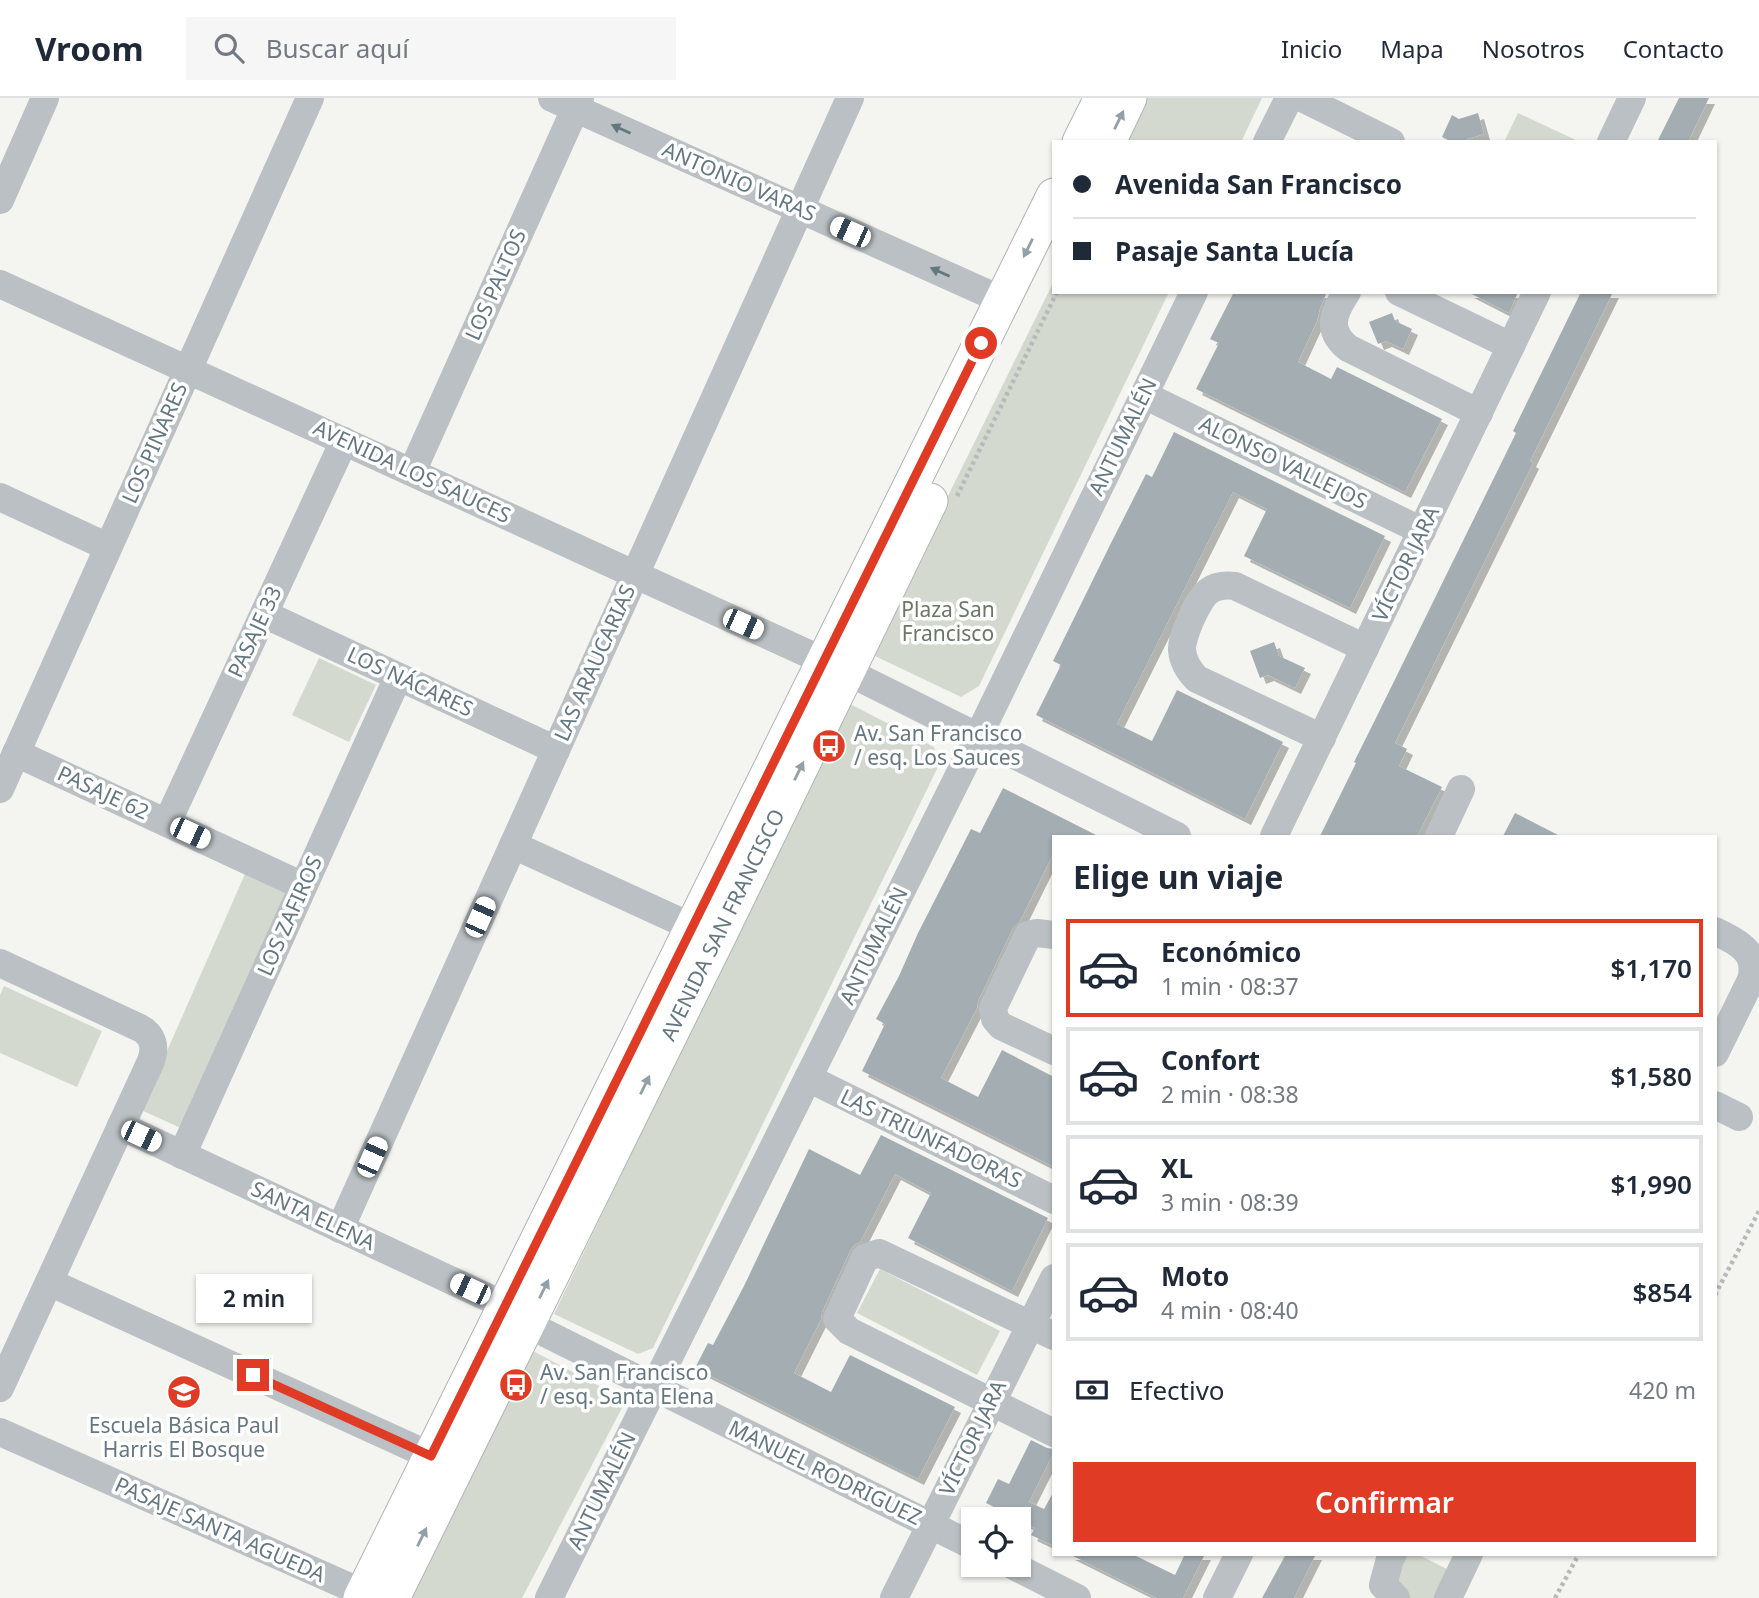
<!DOCTYPE html>
<html lang="es">
<meta charset="utf-8">
<style>
body{margin:0;font-family:"Noto Sans",sans-serif;background:#f6f6f7;color:#1f2937;height:100vh;display:flex;flex-direction:column;font-size:26px;white-space:nowrap}
*{box-sizing:border-box;margin:0}
p{font-size:23px;color:#747a83}
.icon{flex:none;width:38px;height:38px;fill:none;stroke:currentColor;stroke-width:2;stroke-linecap:round;stroke-linejoin:round}
.map{position:relative;flex:1;overflow:hidden}
.side{position:absolute;left:1052px;top:737px;width:665px;height:721px;display:flex;flex-direction:column;background:#fff;border-radius:0px;box-shadow:0 2px 5px #0004}
.side>*{flex:none}
.hud{position:absolute;left:1052px;top:42px;width:665px;height:154px;border-radius:0px;box-shadow:0 2px 5px #0004;display:grid;align-content:center;height:154px;padding:0 21px;background:#fff}
.controls{position:absolute;left:961px;top:1409px;display:grid;gap:14px}
.controls a{display:grid;place-items:center;width:70px;height:70px;border-radius:0px;background:#fff;box-shadow:0 2px 5px #0004;font-size:35px}
.end{position:absolute;width:32px;height:32px;margin:-16px;border:9px solid #e03b25;background:#fff;box-shadow:0 0 0 4px #fff}
.from{border-radius:50%}
.bubble{position:absolute;height:49px;border-radius:0px;background:#fff;box-shadow:0 2px 5px #0004;font-size:23px;font-weight:600;line-height:49px;text-align:center}
.car{position:absolute;width:21px;height:42px;margin:-21px -10px;border-radius:9px;box-shadow:0 0 5px 2px #0007;background:linear-gradient(#fff 24%,#345 0 40%,#fff 0 76%,#345 0 86%,#fff 0)}
.hud b{display:flex;align-items:center;gap:24px;height:66px;font-size:26px}
.hud b+b{border-top:2px solid #e0e1e3}
.hud i{width:18px;height:18px;background:#1f2937}
ul{padding:0;list-style:none}
li{display:flex;align-items:center;gap:21px;height:98px;margin:0 14px 10px;padding:0 7px;border:4px solid #e0e1e3;border-radius:0px}
li div{flex:1}
li b{display:block;font-size:26px}
li em{font-style:normal;font-weight:600}
li.current{border-color:#e03b25}
li>.icon{width:63px;height:63px;stroke-width:1.5}
h2{padding:0 21px;font-size:32px;line-height:84px}
.pay{display:flex;align-items:center;gap:18px;height:77px;padding:0 21px;font-size:26px}
.pay p{margin-inline-start:auto}
.primary-button{display:flex;gap:14px;margin-top:auto;padding:14px 21px}
.primary-button a{flex:1;height:80px;border-radius:0px;background:#e03b25;color:#fff;font-size:28px;font-weight:600;line-height:80px;text-align:center}
header{display:flex;align-items:center;gap:42px;box-sizing:border-box;height:98px;padding:0 35px;background:#fff;border-bottom:2px solid #e0e1e3}
header strong{font-size:33px}
nav{display:flex;gap:38px;margin-inline-start:auto;font-size:24px}
.search{width:490px;height:63px;background:#f6f6f7;display:flex;align-items:center;gap:18px;box-sizing:border-box;padding:0 24px;border-radius:0px;color:#747a83;font-size:26px}
.map>svg:first-child{display:block}
.green{fill:#d4d9d0}
.building{fill:#a4aeb2;filter:url(#shadow)}
.lines{fill:none;stroke-linecap:round;stroke-linejoin:round}
.major-casing{stroke:#aeb4b7;stroke-width:37}
.path{stroke:#b7babc;stroke-width:4.5;stroke-dasharray:3.5 3.5;stroke-linecap:butt}
.minor{stroke:#bac0c3;stroke-width:28}
.major{stroke:#fff;stroke-width:35}
.oneway{fill:#92a0a7}
.oneway2{fill:#647781}
.route{stroke:#e03b25;stroke-width:9}
.labels{text-anchor:middle;stroke-width:7;stroke-linejoin:round;paint-order:stroke}
.street-label{font-size:21px;fill:#647781;stroke:#fff}
.park-label{font-size:21px;fill:#697862;stroke:#fff}
.poi-label{font-size:21px;fill:#647781;stroke:#fff;text-anchor:start}
</style>
<header>
<strong>Vroom</strong>
<div class="search"><svg class="icon" aria-label="search" viewBox="0 0 24 24"><circle cx="10" cy="10" r="6"/><path d="M15 15l6 6"/></svg>Buscar aquí</div>
<nav><a>Inicio</a><a>Mapa</a><a>Nosotros</a><a>Contacto</a></nav>
</header>
<div class="map">
<svg width="1759" height="1500" viewBox="0 0 1759 1500">
<defs>
<filter id="shadow"><feDropShadow dx="6" dy="6" stdDeviation="0" flood-color="#0004"/></filter>
</defs>
<rect width="100%" height="100%" fill="#f4f4f0"/>
<!-- green -->
<g class="green">
<polygon points="1145,0 1262,0 1241,44 1124,44"/>
<polygon points="1518,15 1580,44 1504,44"/>
<polygon points="1053,185 1054,194 1169,194 979,588 961,599 875,558 875,546"/>
<polygon points="319,560 376,587 349,644 292,617"/>
<polygon points="848,605 934,649 939,667 653,1250 638,1256 554,1216"/>
<polygon points="245,776 290,796 183,1031 141,1012"/>
<polygon points="4,888 102,933 77,989 0,955 0,897"/>
<polygon points="880,1171 1000,1233 977,1277 857,1215"/>
<polygon points="533,1253 618,1298 622,1310 522,1500 412,1500"/>
<polygon points="1406,1456 1417,1456 1451,1473 1437,1500 1392,1500"/>
</g>
<!-- building -->
<g class="building">
<polygon points="1679,0 1709,0 1688,44 1657,44"/>
<polygon points="1478,15 1484,36 1467,41 1465,44 1452,44 1442,39 1452,17 1459,21"/>
<polygon points="1234,194 1327,194 1320,210 1317,223 1298,264 1331,281 1337,269 1442,321 1405,394 1196,291 1219,245 1210,241"/>
<polygon points="1468,194 1518,194 1509,215"/>
<polygon points="1581,194 1613,194 1530,363 1533,365 1395,645 1407,651 1399,668 1442,689 1417,738 1320,738 1356,665 1354,664 1375,622 1516,335 1513,333"/>
<polygon points="1392,215 1395,223 1412,231 1403,251 1386,243 1378,246 1369,224"/>
<polygon points="1174,334 1385,438 1350,510 1244,458 1267,411 1233,394 1117,626 1152,643 1177,592 1283,644 1245,721 1036,617 1061,567 1053,563 1110,447 1146,376 1152,379"/>
<polygon points="1274,544 1279,558 1305,570 1295,590 1268,577 1260,580 1250,553"/>
<polygon points="1003,690 1098,738 1054,738 1054,754 1020,823 1013,830 978,903 977,910 941,980 978,999 1002,952 1054,979 1054,1069 862,973 885,926 876,921 899,878 918,835 971,731 980,735"/>
<polygon points="1515,715 1560,738 1503,738"/>
<polygon points="881,1037 1048,1120 1012,1193 908,1140 931,1095 895,1076 860,1144 854,1147 850,1153 822,1214 821,1221 794,1275 831,1294 850,1257 955,1309 918,1381 695,1270 708,1245 713,1247 744,1188 809,1051 860,1077"/>
<polygon points="1031,1342 1047,1350 1054,1351 1054,1354 1029,1404 1044,1411 1054,1393 1054,1448 1031,1437 1035,1430 986,1405 998,1381 1009,1386"/>
<polygon points="1069,1456 1132,1456 1175,1477 1185,1456 1205,1456 1183,1500 1157,1500"/>
<polygon points="1286,1456 1316,1456 1294,1500 1262,1500"/>
</g>
<g class="lines">
<!-- major casing -->
<g class="major-casing">
<g id="major">
<polyline points="1080,44 1102,0"/>
<polyline points="1108,44 1129,0"/>
<polyline points="361,1500 1054,98"/>
<polyline points="392,1500 720,835 930,403"/>
</g>
</g>
<!-- path -->
<g class="path">
<polyline points="957,398 1057,194"/>
<polyline points="1715,1197 1759,1113"/>
<polyline points="1555,1500 1579,1456"/>
</g>
<!-- minor -->
<g class="minor">
<polyline points="552,0 1002,202"/>
<polyline points="1302,0 1391,44"/>
<polyline points="1267,44 1289,0"/>
<polyline points="1611,44 1632,0"/>
<polyline points="0,102 45,0"/>
<polyline points="0,186 824,563"/>
<path d="M1347,194c-14,21 -21,38 1,56l131,65"/>
<polyline points="1399,194 1511,248"/>
<polyline points="1144,297 1422,433"/>
<polyline points="412,374 580,0"/>
<polyline points="0,399 108,449"/>
<polyline points="264,516 556,652"/>
<polyline points="848,574 1177,738"/>
<path d="M1322,640l-125,-59c-8,-8 -14,-17 -15,-29 -1,-12 16,-52 27,-59 8,-6 17,-6 26,-5l130,62"/>
<polyline points="16,655 303,788"/>
<polyline points="0,691 310,0"/>
<polyline points="167,725 344,343"/>
<polyline points="1274,738 1537,194"/>
<polyline points="1439,738 1461,691"/>
<polyline points="513,747 692,829"/>
<path d="M1715,833c22,11 44,20 36,49l-36,73"/>
<polyline points="1054,837 1037,835 1028,837 993,910 995,921 1001,928 1054,953"/>
<path d="M0,865l140,65c13,7 16,19 11,33l-151,327"/>
<polyline points="808,980 1054,1102"/>
<polyline points="1715,1007 1739,1019"/>
<polyline points="121,1028 491,1201 505,1208"/>
<polyline points="182,1057 398,579"/>
<polyline points="340,1131 850,0"/>
<polyline points="49,1184 431,1358"/>
<polyline points="527,1226 973,1448"/>
<polyline points="1054,1238 879,1155 865,1160 837,1221 849,1233 1054,1335"/>
<polyline points="0,1334 363,1495"/>
<polyline points="1393,1456 1390,1461 1383,1487 1396,1500"/>
<polyline points="1010,1466 1077,1500"/>
<polyline points="549,1500 978,639 1194,194"/>
<polyline points="894,1500 1054,1180"/>
<polyline points="1217,1500 1239,1456"/>
<polyline points="1448,1500 1469,1456"/>
</g>
<!-- major -->
<use href="#major" class="major"/>
</g>
<!-- one-way arrows -->
<defs><path id="oneway-solid" d="M-6-.8H1V-3.2L6.5 0L1 3.2V.8H-6Z" transform="scale(1.75)"/></defs>
<g class="oneway">
<use href="#oneway-solid" transform="translate(1119 22) rotate(-64)"/>
<use href="#oneway-solid" transform="translate(1028 150) rotate(116)"/>
<use href="#oneway-solid" transform="translate(799 673) rotate(-64)"/>
<use href="#oneway-solid" transform="translate(645 987) rotate(-64)"/>
<use href="#oneway-solid" transform="translate(544 1191) rotate(-64)"/>
<use href="#oneway-solid" transform="translate(422 1439) rotate(-64)"/>
</g>
<g class="oneway2">
<use href="#oneway-solid" transform="translate(621 31) rotate(-156)"/>
<use href="#oneway-solid" transform="translate(940 174) rotate(-156)"/>
</g>
<g class="lines">
<!-- route -->
<polyline class="route" points="253,1277 431,1358 981,245"/>
</g>
<!-- icons -->
<defs>
<g id="bus-disc" transform="scale(1.75)"><circle r="9.5" fill="#e03b25" stroke="#fff"/><path d="M-5-6H5V4H4V6H2V4H-2V6H-4V4H-5ZM-3.5-4V0h7V-4ZM-3.5 1.2v1.5H-2V1.2ZM2 1.2v1.5H3.5V1.2Z" fill="#fff"/></g>
<g id="school-disc" transform="scale(1.75)"><circle r="9.5" fill="#e03b25" stroke="#fff"/><path d="M0-5L7-2L0 1L-7-2ZM-4 1L0 2.5L4 1V4Q0 6-4 4Z" fill="#fff"/></g>
</defs>
<g fill-rule="evenodd">
<use href="#bus-disc" x="829" y="648"/>
<use href="#bus-disc" x="516" y="1287"/>
<use href="#school-disc" x="184" y="1294"/>
</g>
<g class="labels">
<!-- street labels -->
<g class="street-label">
<text transform="translate(739 84) rotate(24)" y="7">ANTONIO VARAS</text>
<text transform="translate(496 187) rotate(-66)" y="7">LOS PALTOS</text>
<text transform="translate(1123 339) rotate(-64)" y="7">ANTUMALÉN</text>
<text transform="translate(155 345) rotate(-66)" y="7">LOS PINARES</text>
<text transform="translate(1283 365) rotate(26)" y="7">ALONSO VALLEJOS</text>
<text transform="translate(412 374) rotate(25)" y="7">AVENIDA LOS SAUCES</text>
<text transform="translate(1406 466) rotate(-64)" y="7">VÍCTOR JARA</text>
<text transform="translate(255 534) rotate(-65)" y="7">PASAJE 33</text>
<text transform="translate(595 565) rotate(-66)" y="7">LAS ARAUCARIAS</text>
<text transform="translate(410 584) rotate(25)" y="7">LOS NÁCARES</text>
<text transform="translate(103 695) rotate(25)" y="7">PASAJE 62</text>
<text transform="translate(290 818) rotate(-66)" y="7">LOS ZAFIROS</text>
<text transform="translate(723 827) rotate(-64)" y="7">AVENIDA SAN FRANCISCO</text>
<text transform="translate(874 848) rotate(-64)" y="7">ANTUMALÉN</text>
<text transform="translate(931 1041) rotate(26)" y="7">LAS TRIUNFADORAS</text>
<text transform="translate(313 1118) rotate(25)" y="7">SANTA ELENA</text>
<text transform="translate(973 1340) rotate(-64)" y="7">VÍCTOR JARA</text>
<text transform="translate(825 1375) rotate(26)" y="7">MANUEL RODRIGUEZ</text>
<text transform="translate(602 1393) rotate(-64)" y="7">ANTUMALÉN</text>
<text transform="translate(220 1432) rotate(24)" y="7">PASAJE SANTA AGUEDA</text>
</g>
<!-- park labels -->
<g class="park-label">
<text x="948" y="519">Plaza San<tspan x="948" dy="24">Francisco</tspan></text>
</g>
<!-- poi labels -->
<g class="poi-label">
<text x="854" y="643">Av. San Francisco<tspan x="854" dy="24">/ esq. Los Sauces</tspan></text>
<text x="540" y="1282">Av. San Francisco<tspan x="540" dy="24">/ esq. Santa Elena</tspan></text>
<text x="184" y="1335" text-anchor="middle">Escuela Básica Paul<tspan x="184" dy="24">Harris El Bosque</tspan></text>
</g>
</g>
</svg>
<div class="controls">
<a><svg class="icon" aria-label="locate" viewBox="0 0 24 24"><circle cx="12" cy="12" r="6"/><path d="M12 2v4M12 18v4M2 12h4M18 12h4"/></svg></a>
</div>
<i class="end from" style="left:981px;top:245px"></i>
<i class="end" style="left:253px;top:1277px"></i>
<div class="bubble" style="left:196px;top:1176px;width:116px">2 min</div>
<i class="car" style="left:850px;top:134px;rotate:294deg"></i>
<i class="car" style="left:743px;top:526px;rotate:114deg"></i>
<i class="car" style="left:190px;top:735px;rotate:115deg"></i>
<i class="car" style="left:480px;top:819px;rotate:24deg"></i>
<i class="car" style="left:141px;top:1038px;rotate:115deg"></i>
<i class="car" style="left:372px;top:1059px;rotate:24deg"></i>
<i class="car" style="left:470px;top:1191px;rotate:295deg"></i>
<div class="hud">
<b><i class="from"></i>Avenida San Francisco</b>
<b><i></i>Pasaje Santa Lucía</b>
</div>
<section class="side">
<h2>Elige un viaje</h2>
<ul>
<li class="current"><svg class="icon" aria-label="car" viewBox="0 0 24 24"><path d="M5 17H2v-5l4-1 3-4h7l3 4 3 1v5h-3M9 17h6M6 11h13"/><circle cx="7" cy="17" r="2"/><circle cx="17" cy="17" r="2"/></svg><div><b>Económico</b><p>1 min · 08:37</p></div><em>$1,170</em></li>
<li><svg class="icon" aria-label="car" viewBox="0 0 24 24"><path d="M5 17H2v-5l4-1 3-4h7l3 4 3 1v5h-3M9 17h6M6 11h13"/><circle cx="7" cy="17" r="2"/><circle cx="17" cy="17" r="2"/></svg><div><b>Confort</b><p>2 min · 08:38</p></div><em>$1,580</em></li>
<li><svg class="icon" aria-label="car" viewBox="0 0 24 24"><path d="M5 17H2v-5l4-1 3-4h7l3 4 3 1v5h-3M9 17h6M6 11h13"/><circle cx="7" cy="17" r="2"/><circle cx="17" cy="17" r="2"/></svg><div><b>XL</b><p>3 min · 08:39</p></div><em>$1,990</em></li>
<li><svg class="icon" aria-label="car" viewBox="0 0 24 24"><path d="M5 17H2v-5l4-1 3-4h7l3 4 3 1v5h-3M9 17h6M6 11h13"/><circle cx="7" cy="17" r="2"/><circle cx="17" cy="17" r="2"/></svg><div><b>Moto</b><p>4 min · 08:40</p></div><em>$854</em></li>
</ul>
<div class="pay"><svg class="icon" aria-label="cash" viewBox="0 0 24 24"><path d="M3 7h18v10H3z"/><circle cx="12" cy="12" r="2"/></svg>Efectivo<p>420 m</p></div>
<div class="primary-button"><a>Confirmar</a></div>
</section>
</div>
